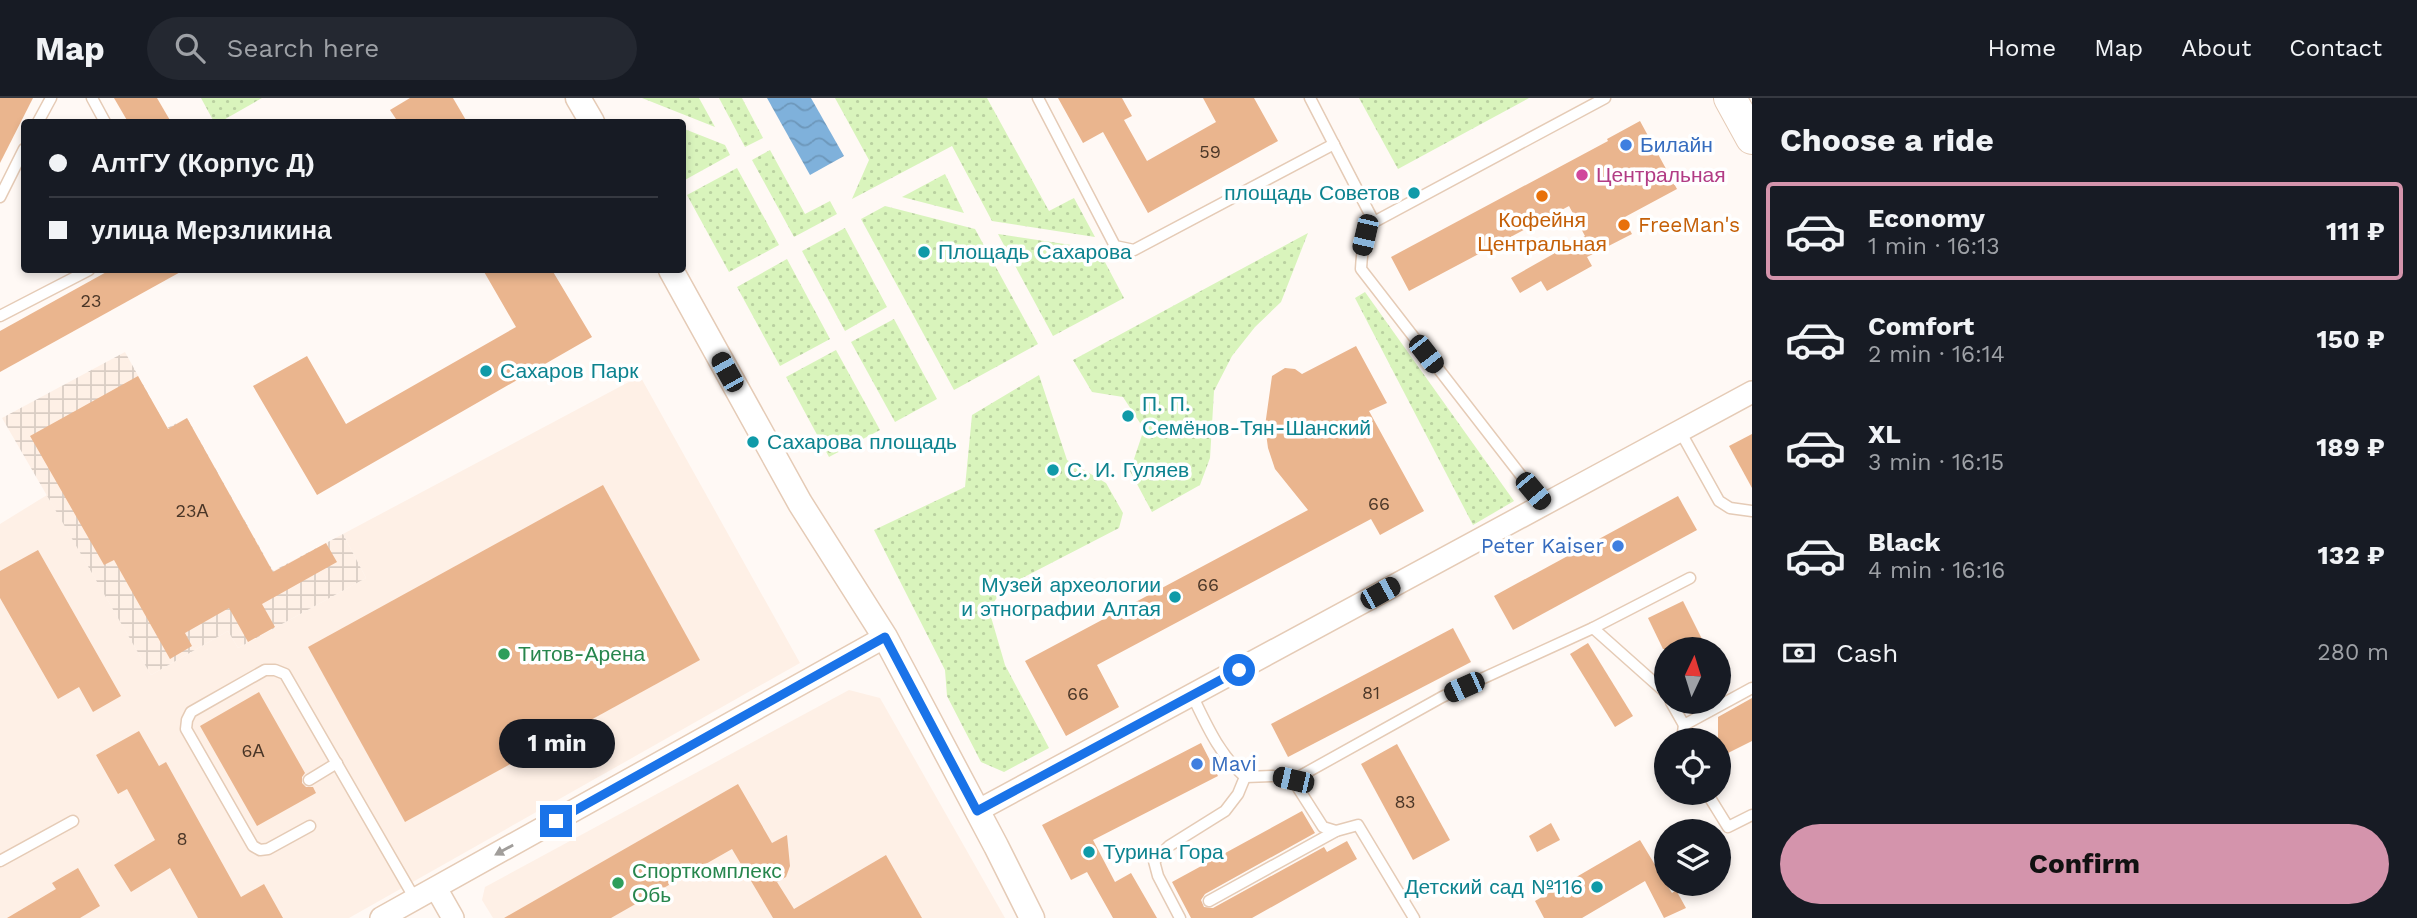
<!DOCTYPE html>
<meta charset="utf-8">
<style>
body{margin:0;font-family:"Work Sans",sans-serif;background:#242831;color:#f1f3f6;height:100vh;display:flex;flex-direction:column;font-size:26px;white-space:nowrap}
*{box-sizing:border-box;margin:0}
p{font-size:23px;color:#9ea1a6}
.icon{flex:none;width:38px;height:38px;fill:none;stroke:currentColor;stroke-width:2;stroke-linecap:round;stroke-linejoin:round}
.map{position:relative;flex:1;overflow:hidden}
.side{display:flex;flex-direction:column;background:#171b24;width:665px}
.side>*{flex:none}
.banner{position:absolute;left:21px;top:21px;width:665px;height:154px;border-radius:7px;box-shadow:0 4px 10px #0003;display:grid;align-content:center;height:154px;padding:0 28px;background:#171b24}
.needle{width:46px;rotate:4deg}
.fabs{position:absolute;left:1654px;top:539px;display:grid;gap:14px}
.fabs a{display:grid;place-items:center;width:77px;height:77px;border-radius:50%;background:#171b24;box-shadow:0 4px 10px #0003;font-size:35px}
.end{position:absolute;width:32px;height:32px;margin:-16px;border:9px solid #1a73e8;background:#fff;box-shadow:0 0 0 4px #fff}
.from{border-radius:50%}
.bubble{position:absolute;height:49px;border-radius:24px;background:#171b24;box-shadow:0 4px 10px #0003;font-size:23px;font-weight:700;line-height:49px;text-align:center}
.car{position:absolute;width:21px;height:42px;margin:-21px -10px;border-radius:9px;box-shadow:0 0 5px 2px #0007;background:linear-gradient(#222 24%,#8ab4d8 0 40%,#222 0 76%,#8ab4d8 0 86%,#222 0)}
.banner b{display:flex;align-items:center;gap:24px;height:66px;font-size:26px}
.banner b+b{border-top:2px solid #363941}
.banner i{width:18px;height:18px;background:#f1f3f6}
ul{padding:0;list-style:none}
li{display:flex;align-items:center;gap:21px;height:98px;margin:0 14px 10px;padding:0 14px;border:4px solid transparent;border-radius:7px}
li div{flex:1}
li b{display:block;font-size:26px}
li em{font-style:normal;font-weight:700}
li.on{border-color:#d494ac}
li>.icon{width:63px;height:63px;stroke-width:1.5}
h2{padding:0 28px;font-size:32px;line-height:84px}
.pay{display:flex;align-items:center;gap:18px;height:77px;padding:0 28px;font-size:26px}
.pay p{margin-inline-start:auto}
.action{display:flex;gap:14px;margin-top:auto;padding:14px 28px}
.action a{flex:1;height:80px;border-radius:42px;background:#d494ac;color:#111;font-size:28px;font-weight:700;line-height:80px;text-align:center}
header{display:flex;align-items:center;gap:42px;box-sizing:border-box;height:98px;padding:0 35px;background:#171b24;border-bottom:2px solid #363941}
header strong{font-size:33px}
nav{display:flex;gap:38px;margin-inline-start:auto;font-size:24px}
.search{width:490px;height:63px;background:#242831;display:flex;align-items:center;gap:18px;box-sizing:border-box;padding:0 24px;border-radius:38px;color:#9ea1a6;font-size:26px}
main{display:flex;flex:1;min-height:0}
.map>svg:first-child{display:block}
.built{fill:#fef0e6}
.industrial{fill:url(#industrial-grid)}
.grass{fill:url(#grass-dots)}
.water{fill:url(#water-waves)}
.building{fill:#eab58e}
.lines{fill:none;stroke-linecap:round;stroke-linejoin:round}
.service-casing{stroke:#e5cbb6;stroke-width:13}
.minor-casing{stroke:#e5cbb6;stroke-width:24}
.tertiary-casing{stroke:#e5cbb6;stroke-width:27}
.primary-casing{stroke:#e5cbb6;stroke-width:34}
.service{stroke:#fff;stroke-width:10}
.minor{stroke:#fff;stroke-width:21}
.tertiary{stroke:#fff;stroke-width:24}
.primary{stroke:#fff;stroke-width:32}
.oneway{fill:#a19e9b}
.route{stroke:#1a73e8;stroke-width:9}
.shop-dot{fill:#3f7fe0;stroke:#fff;stroke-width:2.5}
.hotel-dot{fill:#d1479c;stroke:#fff;stroke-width:2.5}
.culture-dot{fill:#0f9aa8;stroke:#fff;stroke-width:2.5}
.food-dot{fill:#e8710a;stroke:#fff;stroke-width:2.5}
.leisure-dot{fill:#2e9e5b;stroke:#fff;stroke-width:2.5}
.labels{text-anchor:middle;stroke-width:7;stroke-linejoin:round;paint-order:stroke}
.number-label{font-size:18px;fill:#4a3627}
.shop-label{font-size:21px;fill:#366cbe;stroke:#fff;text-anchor:start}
.hotel-label{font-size:21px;fill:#b23c85;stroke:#fff;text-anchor:start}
.culture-label{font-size:21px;fill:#0d838f;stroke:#fff;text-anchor:start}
.food-label{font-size:21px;fill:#c56008;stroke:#fff}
.leisure-label{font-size:21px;fill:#27864d;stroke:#fff;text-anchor:start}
</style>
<header>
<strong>Map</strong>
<div class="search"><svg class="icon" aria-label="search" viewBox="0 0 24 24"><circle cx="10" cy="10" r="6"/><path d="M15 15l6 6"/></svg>Search here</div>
<nav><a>Home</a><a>Map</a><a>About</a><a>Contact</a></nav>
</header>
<main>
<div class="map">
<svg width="1752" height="820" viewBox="0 0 1752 820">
<defs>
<pattern id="industrial-grid" width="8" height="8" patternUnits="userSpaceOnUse" patternTransform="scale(1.75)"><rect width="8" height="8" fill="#fef0e6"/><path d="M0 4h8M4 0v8" fill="none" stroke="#d9cdc4"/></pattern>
<pattern id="grass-dots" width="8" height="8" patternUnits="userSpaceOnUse" patternTransform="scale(1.75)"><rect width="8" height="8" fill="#d9f4bc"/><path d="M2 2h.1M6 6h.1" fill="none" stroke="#b9d0a0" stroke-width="1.8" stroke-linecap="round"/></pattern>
<pattern id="water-waves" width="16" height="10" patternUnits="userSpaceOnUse" patternTransform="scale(1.75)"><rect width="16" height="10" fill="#7fb1db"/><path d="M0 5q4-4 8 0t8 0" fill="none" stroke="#6d97ba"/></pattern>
</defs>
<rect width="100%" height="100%" fill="#fff9f5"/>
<!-- built -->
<g class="built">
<polygon points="640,278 800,565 349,820 0,820 0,426 47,397 151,577 228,533 238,550 366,480 343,436"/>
<polygon points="849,592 880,600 1005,820 493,820 482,802 485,789"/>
</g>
<!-- industrial -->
<polygon class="industrial" points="125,254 167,330 187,320 273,473 343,436 366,480 238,550 228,533 151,577 2,320"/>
<!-- grass -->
<g class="grass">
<polygon points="201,0 262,0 220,24 214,24"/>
<polygon points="642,0 699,0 715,29"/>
<polygon points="719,0 742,0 763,40 745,49"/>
<polygon points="835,0 987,0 1049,113 1074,100 1095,139 992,123 952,48 852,101 869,62"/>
<polygon points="1359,0 1529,0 1398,71"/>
<polygon points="682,30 725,47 730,57 683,83"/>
<polygon points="770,52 805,116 830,103 837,116 794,139 752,62"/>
<polygon points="737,70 779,147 729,174 687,97"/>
<polygon points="945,76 964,115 902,99"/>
<polygon points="885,108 975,131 1038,246 954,292 861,121"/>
<polygon points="845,130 887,209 845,233 802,153"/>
<polygon points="1308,135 1281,204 1255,229 1232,258 1214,293 1210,360 1200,387 1152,414 1130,373 1144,331 1123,299 1092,294 1073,262"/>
<polygon points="998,136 1098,151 1124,200 1053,238"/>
<polygon points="787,161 830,241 780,268 737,189"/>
<polygon points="1365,194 1514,403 1473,427 1355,200"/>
<polygon points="894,221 937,301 895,324 851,244"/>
<polygon points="836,252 880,332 829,359 786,279"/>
<polygon points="1039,277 1067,362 1106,385 1123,415 1119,430 1003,490 989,512 1005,567 1049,650 1004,674 981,664 947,598 945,572 874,432 965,389 972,317"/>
</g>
<!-- water -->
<polygon class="water" points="767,0 811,0 844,58 810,77"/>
<!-- building -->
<g class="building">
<polygon points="0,0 33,0 0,65"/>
<polygon points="114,0 157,0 171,24 128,24"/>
<polygon points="410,0 453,0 467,24 398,24 390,12"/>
<polygon points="1058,0 1122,0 1132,18 1124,22 1147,63 1216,24 1203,0 1254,0 1278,43 1148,115 1103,34 1083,45"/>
<polygon points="1640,23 1677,91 1623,120 1632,136 1587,159 1592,168 1547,193 1541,183 1520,195 1511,180 1585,138 1569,108 1409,193 1391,159 1608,43 1607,41"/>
<polygon points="110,172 184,172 0,274 0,233"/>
<polygon points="483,172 552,172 592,239 317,397 253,288 307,258 346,326 516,229"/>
<polygon points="1356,248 1387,305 1369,313 1424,413 1380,437 1371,421 1097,567 1119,609 1066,638 1025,563 1308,412 1275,371 1268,350 1265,328 1272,278 1285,270 1295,271 1302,276"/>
<polygon points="138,278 168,331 187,320 273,474 326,445 337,464 262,506 275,529 248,544 229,510 185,535 192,548 170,561 114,462 104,467 30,338"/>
<polygon points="1752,336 1752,390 1729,348"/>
<polygon points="603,387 700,562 405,724 308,549"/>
<polygon points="1678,398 1697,432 1513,532 1494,498"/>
<polygon points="38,452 121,598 93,614 79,589 58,601 0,500 0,473"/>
<polygon points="1683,503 1707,551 1663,551 1648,520"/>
<polygon points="1453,530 1471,564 1288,659 1271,626"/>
<polygon points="1588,545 1633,618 1615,629 1570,556"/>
<polygon points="259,594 305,675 302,679 302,685 306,689 313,689 316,695 257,728 200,628"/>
<polygon points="1752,600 1752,643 1718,660 1718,619"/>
<polygon points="139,633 159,668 166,664 241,799 264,786 283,820 198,820 170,770 131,794 114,767 155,742 127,691 118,696 96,657"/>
<polygon points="1201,645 1218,678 1093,742 1115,784 1131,775 1157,820 1113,820 1087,774 1071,782 1042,727"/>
<polygon points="1397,646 1450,742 1413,762 1361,666"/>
<polygon points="738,686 772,745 787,737 790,768 786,779 777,784 794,811 886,757 922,820 773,820 732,751 611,820 504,820"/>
<polygon points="1302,713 1315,735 1205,796 1201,802 1204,809 1213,810 1324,749 1327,754 1347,743 1357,761 1252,820 1191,820 1172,784"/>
<polygon points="1551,725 1560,742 1537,754 1529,738"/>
<polygon points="1640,742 1672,795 1676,792 1686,810 1664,820 1645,783 1582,820 1544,820 1535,803"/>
<polygon points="78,770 100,808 80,820 7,820 56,791 52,785"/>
</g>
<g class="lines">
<!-- service casing -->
<g class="service-casing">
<g id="service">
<polyline points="92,0 105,24"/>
<polyline points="1038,0 1115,148 1134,152 1334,46"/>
<polyline points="1310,0 1374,124"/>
<polyline points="38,24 51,0"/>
<polyline points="0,99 24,51"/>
<polyline points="0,218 89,172"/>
<polyline points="1680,333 1719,403 1730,410 1752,413"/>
<path d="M1544,407l-183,-236c1,-19 3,-32 13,-47l231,-124"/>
<polyline points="1593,530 1666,595"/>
<path d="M1192,597c15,31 27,59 53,82l28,-1 20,4 30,47 13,4 22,-6 56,93"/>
<polyline points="1671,604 1684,627 1752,590"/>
<polyline points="1682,642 1684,627"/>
<polyline points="309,682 337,665"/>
<polyline points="1293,682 1442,599 1593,530 1690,480"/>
<polyline points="1707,695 1728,729 1752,717"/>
<polyline points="310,728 268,751 260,752 253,748 186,631 187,622 191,614 265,572 275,572 285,576 415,801"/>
<polyline points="0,763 73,723"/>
<polyline points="1209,803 1336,733"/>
<polyline points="1180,820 1158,778 1154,763 1169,748 1225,713 1238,696 1245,679"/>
</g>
</g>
<!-- minor casing -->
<g class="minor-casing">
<g id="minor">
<polyline points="977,713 1752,294"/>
<polyline points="436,790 453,820"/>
<polyline points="381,820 885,539"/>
</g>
</g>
<!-- tertiary casing -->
<g class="tertiary-casing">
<g id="tertiary">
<polyline points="578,0 592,24"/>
<polyline points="671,172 800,405 885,539 996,748 1032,820"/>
</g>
</g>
<!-- primary casing -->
<g class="primary-casing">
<polyline id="primary" points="1730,0 1752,40"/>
</g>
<!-- service -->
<use href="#service" class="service"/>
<!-- minor -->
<use href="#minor" class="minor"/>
<!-- tertiary -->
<use href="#tertiary" class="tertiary"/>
<!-- primary -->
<use href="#primary" class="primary"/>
</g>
<!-- one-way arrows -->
<defs><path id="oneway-solid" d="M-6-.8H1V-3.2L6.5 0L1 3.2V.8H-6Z" transform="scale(1.75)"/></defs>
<use class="oneway" href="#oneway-solid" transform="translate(504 752) rotate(151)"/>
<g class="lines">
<!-- route -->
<polyline class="route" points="556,723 885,539 977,713 1239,572"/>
</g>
<!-- markers -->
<g class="shop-dot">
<circle cx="1626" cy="47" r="7"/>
<circle cx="1618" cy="448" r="7"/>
<circle cx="1197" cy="666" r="7"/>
</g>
<circle class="hotel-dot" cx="1582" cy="77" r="7"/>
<g class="culture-dot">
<circle cx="1414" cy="95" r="7"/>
<circle cx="924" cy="154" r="7"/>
<circle cx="486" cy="273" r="7"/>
<circle cx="1128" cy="318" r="7"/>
<circle cx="753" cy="344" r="7"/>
<circle cx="1053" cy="372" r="7"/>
<circle cx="1175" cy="499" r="7"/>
<circle cx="1089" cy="754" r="7"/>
<circle cx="1597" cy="789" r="7"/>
</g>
<g class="food-dot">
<circle cx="1542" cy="98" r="7"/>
<circle cx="1624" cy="127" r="7"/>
</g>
<g class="leisure-dot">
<circle cx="504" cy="556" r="7"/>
<circle cx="618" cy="785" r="7"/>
</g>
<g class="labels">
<!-- number labels -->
<g class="number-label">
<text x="1210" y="60">59</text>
<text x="91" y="209">23</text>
<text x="1379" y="412">66</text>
<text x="192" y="419">23А</text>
<text x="1208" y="493">66</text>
<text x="1371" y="601">81</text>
<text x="1078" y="602">66</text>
<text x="253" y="659">6А</text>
<text x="1405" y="710">83</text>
<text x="182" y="747">8</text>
</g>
<!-- shop labels -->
<g class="shop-label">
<text x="1640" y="54">Билайн</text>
<text x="1604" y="455" text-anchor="end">Peter Kaiser</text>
<text x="1211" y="673">Mavi</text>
</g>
<!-- hotel labels -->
<g class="hotel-label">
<text x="1596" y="84">Центральная</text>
</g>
<!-- culture labels -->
<g class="culture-label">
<text x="1400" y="102" text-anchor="end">площадь Советов</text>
<text x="938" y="161">Площадь Сахарова</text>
<text x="500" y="280">Сахаров Парк</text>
<text x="1142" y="313">П. П.<tspan x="1142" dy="24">Семёнов-Тян-Шанский</tspan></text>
<text x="767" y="351">Сахарова площадь</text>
<text x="1067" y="379">С. И. Гуляев</text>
<text x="1161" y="494" text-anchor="end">Музей археологии<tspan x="1161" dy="24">и этнографии Алтая</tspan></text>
<text x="1103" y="761">Турина Гора</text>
<text x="1583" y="796" text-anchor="end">Детский сад №116</text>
</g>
<!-- food labels -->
<g class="food-label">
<text x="1542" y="129">Кофейня<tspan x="1542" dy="24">Центральная</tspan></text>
<text x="1638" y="134" text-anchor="start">FreeMan's</text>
</g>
<!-- leisure labels -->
<g class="leisure-label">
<text x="518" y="563">Титов-Арена</text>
<text x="632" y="780">Спорткомплекс<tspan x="632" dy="24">Обь</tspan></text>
</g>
</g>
</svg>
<div class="fabs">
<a><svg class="needle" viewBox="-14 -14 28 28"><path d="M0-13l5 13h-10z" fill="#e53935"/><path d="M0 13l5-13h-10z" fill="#9ea1a6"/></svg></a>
<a><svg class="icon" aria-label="locate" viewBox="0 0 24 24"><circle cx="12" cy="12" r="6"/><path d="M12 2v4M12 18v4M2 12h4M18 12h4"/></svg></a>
<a><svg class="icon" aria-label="layers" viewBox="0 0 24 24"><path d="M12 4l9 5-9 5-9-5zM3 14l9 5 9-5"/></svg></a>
</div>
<i class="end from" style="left:1239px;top:572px"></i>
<i class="end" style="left:556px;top:723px"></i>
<div class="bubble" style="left:499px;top:621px;width:116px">1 min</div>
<i class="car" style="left:1365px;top:137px;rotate:193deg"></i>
<i class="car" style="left:1426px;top:256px;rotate:142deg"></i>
<i class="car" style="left:727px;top:274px;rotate:331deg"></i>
<i class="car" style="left:1533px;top:393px;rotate:140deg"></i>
<i class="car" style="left:1380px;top:495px;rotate:61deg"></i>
<i class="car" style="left:1464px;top:589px;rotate:246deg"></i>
<i class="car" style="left:1293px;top:682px;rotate:283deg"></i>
<div class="banner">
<b><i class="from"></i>АлтГУ (Корпус Д)</b>
<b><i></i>улица Мерзликина</b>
</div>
</div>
<section class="side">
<h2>Choose a ride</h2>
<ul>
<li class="on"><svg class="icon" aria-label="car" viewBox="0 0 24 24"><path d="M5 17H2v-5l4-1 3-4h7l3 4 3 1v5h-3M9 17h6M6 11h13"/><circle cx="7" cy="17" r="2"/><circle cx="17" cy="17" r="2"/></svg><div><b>Economy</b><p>1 min · 16:13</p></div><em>111 ₽</em></li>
<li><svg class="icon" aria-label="car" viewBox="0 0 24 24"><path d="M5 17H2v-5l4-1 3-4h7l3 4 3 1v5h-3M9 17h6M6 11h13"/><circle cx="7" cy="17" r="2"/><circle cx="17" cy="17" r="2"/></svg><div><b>Comfort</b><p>2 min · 16:14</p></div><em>150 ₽</em></li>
<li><svg class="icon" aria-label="car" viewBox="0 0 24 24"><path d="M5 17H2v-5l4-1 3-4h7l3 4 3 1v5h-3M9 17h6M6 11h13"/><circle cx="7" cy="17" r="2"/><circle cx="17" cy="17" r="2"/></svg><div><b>XL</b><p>3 min · 16:15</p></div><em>189 ₽</em></li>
<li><svg class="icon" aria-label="car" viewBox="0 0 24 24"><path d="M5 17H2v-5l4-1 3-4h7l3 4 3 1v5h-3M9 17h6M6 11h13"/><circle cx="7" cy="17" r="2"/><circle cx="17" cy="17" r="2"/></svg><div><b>Black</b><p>4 min · 16:16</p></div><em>132 ₽</em></li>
</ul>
<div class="pay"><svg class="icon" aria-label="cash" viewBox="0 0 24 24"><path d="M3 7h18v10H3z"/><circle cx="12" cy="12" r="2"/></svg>Cash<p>280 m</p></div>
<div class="action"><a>Confirm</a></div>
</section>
</main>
